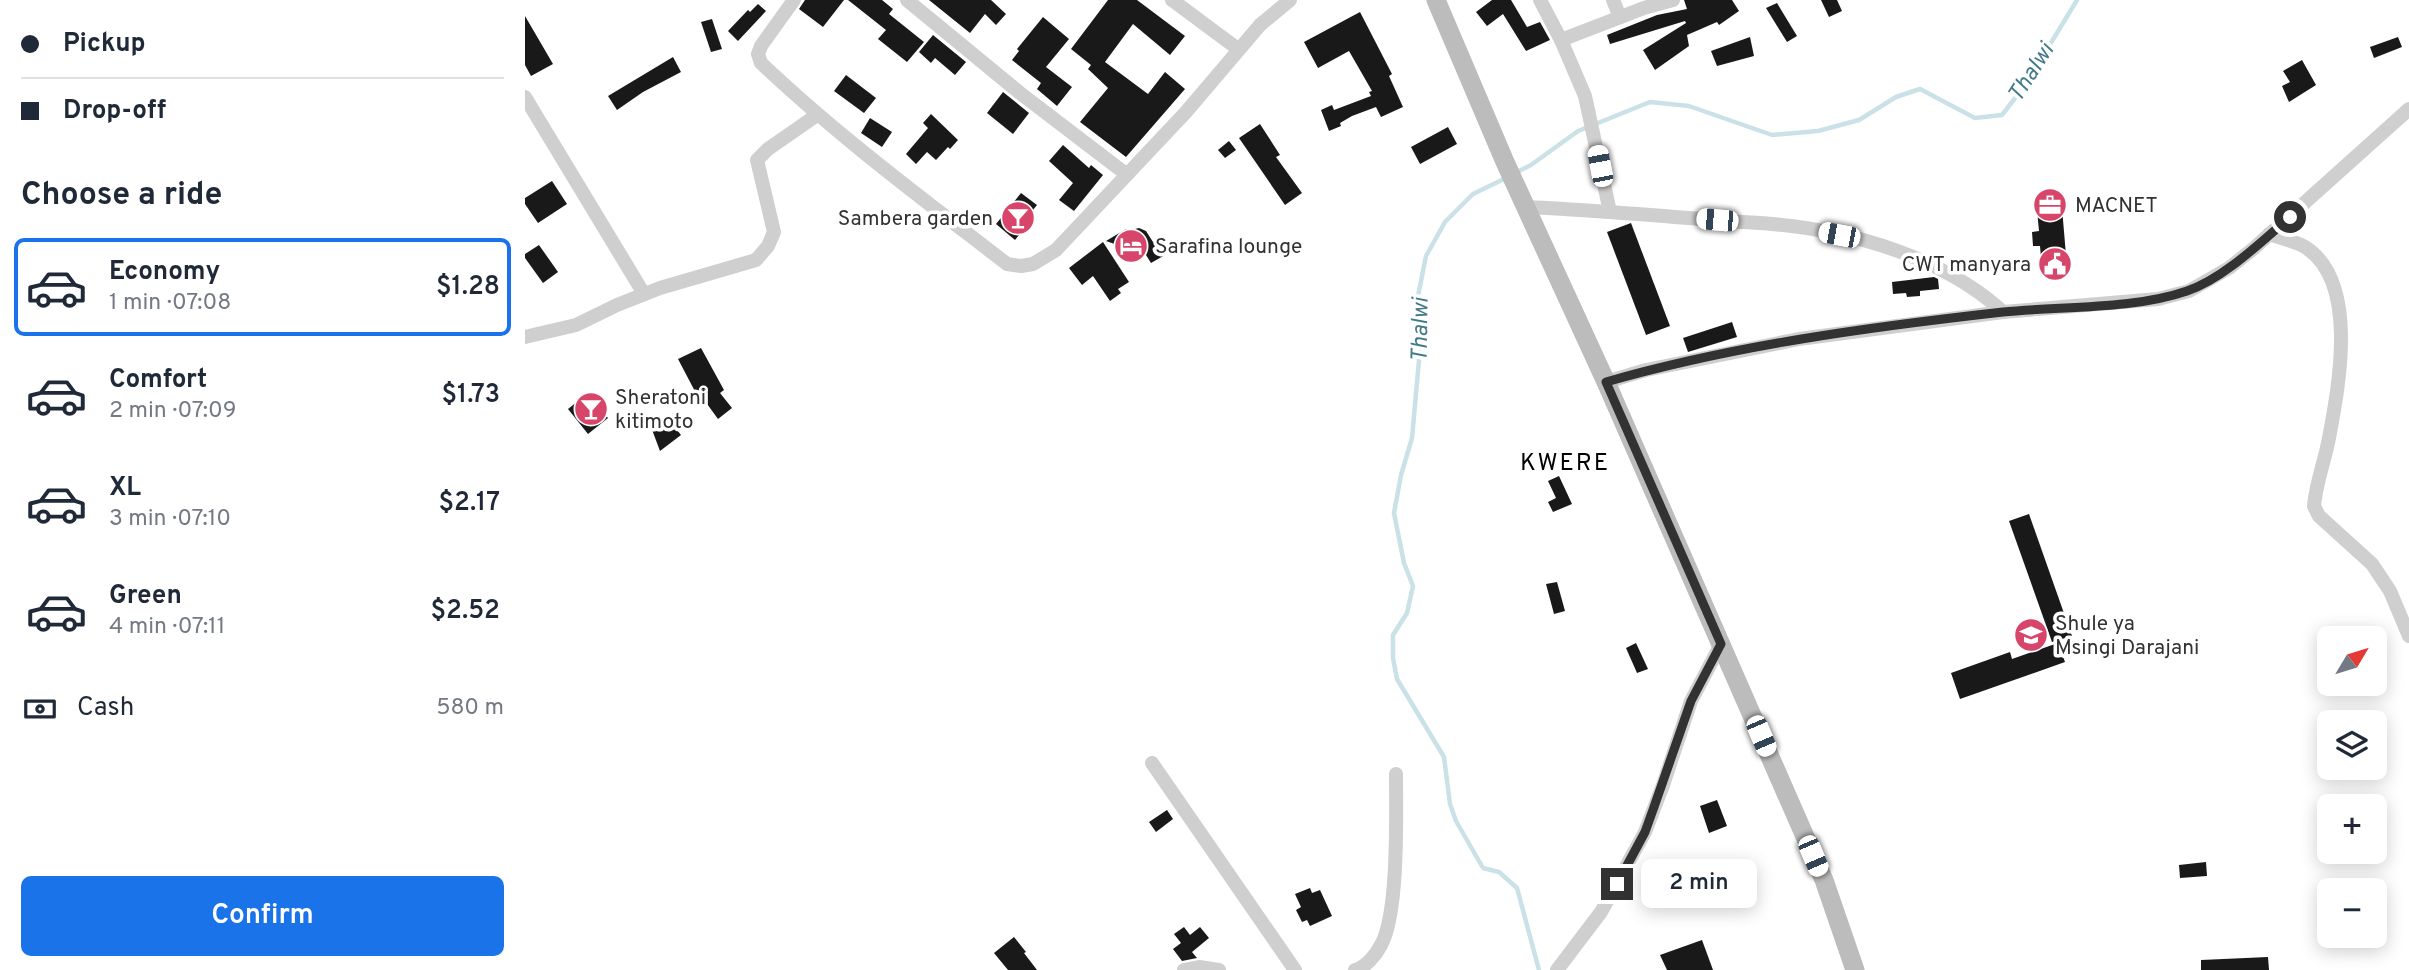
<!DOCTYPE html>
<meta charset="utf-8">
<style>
body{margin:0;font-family:Overpass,sans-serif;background:#f6f6f7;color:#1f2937;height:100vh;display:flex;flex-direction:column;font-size:26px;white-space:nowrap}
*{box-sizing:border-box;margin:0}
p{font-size:23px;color:#747a83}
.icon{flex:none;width:38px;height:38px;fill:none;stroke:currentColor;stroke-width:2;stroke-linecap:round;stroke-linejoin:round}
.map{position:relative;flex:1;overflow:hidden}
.panel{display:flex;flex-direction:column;background:#fff;width:525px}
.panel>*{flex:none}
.guide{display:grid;align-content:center;height:154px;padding:0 21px;background:#fff}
.needle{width:46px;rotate:52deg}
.buttons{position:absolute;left:1792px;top:626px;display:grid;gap:14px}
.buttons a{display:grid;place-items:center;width:70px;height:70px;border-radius:10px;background:#fff;box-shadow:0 4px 18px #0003;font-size:35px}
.end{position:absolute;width:32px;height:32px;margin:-16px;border:9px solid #323232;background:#fff;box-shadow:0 0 0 4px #fff}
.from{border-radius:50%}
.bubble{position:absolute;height:49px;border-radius:10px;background:#fff;box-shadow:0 4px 18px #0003;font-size:23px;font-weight:600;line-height:49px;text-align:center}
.car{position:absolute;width:21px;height:42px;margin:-21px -10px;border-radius:9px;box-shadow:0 0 5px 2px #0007;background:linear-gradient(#fff 24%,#345 0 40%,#fff 0 76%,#345 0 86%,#fff 0)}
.guide b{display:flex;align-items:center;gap:24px;height:66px;font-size:26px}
.guide b+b{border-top:2px solid #e0e1e3}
.guide i{width:18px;height:18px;background:#1f2937}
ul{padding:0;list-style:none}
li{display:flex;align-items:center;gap:21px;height:98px;margin:0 14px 10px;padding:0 7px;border:4px solid transparent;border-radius:10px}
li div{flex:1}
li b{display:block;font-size:26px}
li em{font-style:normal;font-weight:600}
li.active{border-color:#1a73e8}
li>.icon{width:63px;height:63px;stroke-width:1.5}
h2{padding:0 21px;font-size:32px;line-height:84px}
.pay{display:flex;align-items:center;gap:18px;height:77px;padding:0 21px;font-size:26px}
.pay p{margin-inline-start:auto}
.action{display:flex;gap:14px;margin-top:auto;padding:14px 21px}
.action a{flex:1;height:80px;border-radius:10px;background:#1a73e8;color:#fff;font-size:28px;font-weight:600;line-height:80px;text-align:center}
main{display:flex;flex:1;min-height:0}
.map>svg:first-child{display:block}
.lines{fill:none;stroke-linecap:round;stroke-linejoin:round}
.stream{stroke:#cae1e7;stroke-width:4.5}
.building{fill:#191919}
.street{stroke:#cfcfcf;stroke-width:14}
.secondary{stroke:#bcbcbc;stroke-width:19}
.route{stroke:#323232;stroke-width:9}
.labels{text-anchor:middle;stroke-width:7;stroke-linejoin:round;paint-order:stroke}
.poi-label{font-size:21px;fill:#323232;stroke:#fff;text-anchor:start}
.water-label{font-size:23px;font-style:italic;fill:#427a89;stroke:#fff}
.quarter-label{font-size:24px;letter-spacing:2px;fill:#000;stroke:#fff}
</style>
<main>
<section class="panel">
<div class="guide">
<b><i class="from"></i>Pickup</b>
<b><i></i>Drop-off</b>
</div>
<h2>Choose a ride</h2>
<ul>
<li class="active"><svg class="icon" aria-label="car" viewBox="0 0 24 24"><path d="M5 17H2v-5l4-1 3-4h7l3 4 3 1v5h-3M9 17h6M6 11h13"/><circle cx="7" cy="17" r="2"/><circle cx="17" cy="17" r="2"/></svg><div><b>Economy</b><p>1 min · 07:08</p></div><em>$1.28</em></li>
<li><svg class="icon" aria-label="car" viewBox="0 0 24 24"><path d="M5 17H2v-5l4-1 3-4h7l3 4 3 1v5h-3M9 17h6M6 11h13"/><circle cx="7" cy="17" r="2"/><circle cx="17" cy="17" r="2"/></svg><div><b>Comfort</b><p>2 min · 07:09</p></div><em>$1.73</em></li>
<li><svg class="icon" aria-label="car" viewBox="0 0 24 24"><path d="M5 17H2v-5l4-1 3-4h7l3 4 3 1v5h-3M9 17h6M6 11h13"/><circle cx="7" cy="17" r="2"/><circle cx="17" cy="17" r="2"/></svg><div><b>XL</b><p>3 min · 07:10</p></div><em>$2.17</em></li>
<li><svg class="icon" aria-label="car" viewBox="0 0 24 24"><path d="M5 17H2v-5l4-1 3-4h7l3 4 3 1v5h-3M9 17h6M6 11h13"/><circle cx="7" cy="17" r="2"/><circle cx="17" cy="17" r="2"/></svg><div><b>Green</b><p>4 min · 07:11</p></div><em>$2.52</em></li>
</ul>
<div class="pay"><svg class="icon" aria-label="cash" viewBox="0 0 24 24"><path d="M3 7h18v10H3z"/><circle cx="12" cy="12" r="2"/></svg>Cash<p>580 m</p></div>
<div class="action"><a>Confirm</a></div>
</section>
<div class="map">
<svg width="1884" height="970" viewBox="0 0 1884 970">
<rect width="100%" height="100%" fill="#fff"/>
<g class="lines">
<!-- stream -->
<g class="stream">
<polyline points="990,173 1006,165 1053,131 1125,102 1164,106 1247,135 1293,131 1334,120 1371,97 1395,89 1450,118 1477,115 1501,84 1552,0"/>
<polyline points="983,177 948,194 920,222 901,256 892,301 895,349 887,438 876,475 869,513 879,563 888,586 882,613 868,635 868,658 872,679 919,757 925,804 931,821 958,868 974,872 992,888 1014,970"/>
</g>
</g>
<!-- building -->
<g class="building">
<polygon points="280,0 319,0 298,27 274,9"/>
<polygon points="323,0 357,0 368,9 364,14 399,42 382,62 353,39 361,30"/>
<polygon points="404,0 466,0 481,14 471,25 460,14 445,33"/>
<polygon points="583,0 612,0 660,36 645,55 608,24 580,62 623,94 640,72 660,89 601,157 555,122 583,88 563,69 566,65 546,49"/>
<polygon points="967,0 986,0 1002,27 1015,22 1025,40 1001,51 978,14 962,26 951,12"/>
<polygon points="1159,0 1207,0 1214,11 1194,25 1192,22 1162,35 1164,46 1130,70 1118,50 1161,23 1160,21 1085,44 1082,35 1132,15 1162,9"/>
<polygon points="1296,0 1312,0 1317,11 1304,17"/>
<polygon points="1252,3 1272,36 1262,42 1241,8"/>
<polygon points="233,4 241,11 213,41 203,31 223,10 225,12"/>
<polygon points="835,12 867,74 864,76 878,107 856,117 851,107 827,116 815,123 816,126 804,131 796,110 807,105 809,110 846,96 844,92 847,91 824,51 793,68 779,42"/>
<polygon points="0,16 28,64 6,76 0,65"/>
<polygon points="518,17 544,39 521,67 547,87 532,106 512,89 516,83 487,60 494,51 492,49"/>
<polygon points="187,19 197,49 186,52 176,22"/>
<polygon points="408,35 441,62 430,75 410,58 406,63 394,52"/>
<polygon points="1225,37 1229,56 1192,66 1186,51"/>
<polygon points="1873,37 1877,47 1849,58 1845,47"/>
<polygon points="148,57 156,72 118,92 92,110 83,96"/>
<polygon points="1777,60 1791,85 1764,102 1757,86 1765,82 1758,71"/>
<polygon points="321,75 351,98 339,113 309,91"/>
<polygon points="478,92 504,113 488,134 462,113"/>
<polygon points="406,114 433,140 425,149 423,147 411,160 402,152 391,164 381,154 403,128 398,123"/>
<polygon points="345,118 367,132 357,147 336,133"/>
<polygon points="735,124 755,155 751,157 777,193 760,205 714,138"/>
<polygon points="923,127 932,144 895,164 886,147"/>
<polygon points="704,141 711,150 700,158 693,150"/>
<polygon points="538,145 564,168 566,165 578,175 549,211 534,200 548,183 524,161"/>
<polygon points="27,181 42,204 13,223 0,204 0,198"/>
<polygon points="496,193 512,205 495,226 499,229 490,240 471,224"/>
<polygon points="1537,208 1542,267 1517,269 1515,246 1508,246 1507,232 1514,231 1512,210"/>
<polygon points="1106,223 1145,326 1121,335 1082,232"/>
<polygon points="614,228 621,231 628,242 631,240 640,255 626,263 621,255 581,241 601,229 602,231"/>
<polygon points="578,242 604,282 593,289 596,293 585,301 568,276 557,285 544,268"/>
<polygon points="14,245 33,272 18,283 0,258 0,254"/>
<polygon points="1409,277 1413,279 1414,289 1395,291 1395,296 1382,297 1381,293 1368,294 1367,282"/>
<polygon points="1207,322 1212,337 1163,352 1158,338"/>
<polygon points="176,348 199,390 195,393 207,408 193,419 177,397 174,399 153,359"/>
<polygon points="63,393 83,418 63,434 43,409"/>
<polygon points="145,421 156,435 135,451 126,427"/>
<polygon points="1034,476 1047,504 1028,512 1023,502 1031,498 1023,481"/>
<polygon points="1504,514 1547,636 1527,642 1484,521"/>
<polygon points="1032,582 1040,611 1029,614 1021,584"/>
<polygon points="1111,643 1123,669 1112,673 1101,648"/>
<polygon points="1533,643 1540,662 1435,699 1426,673 1485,652 1487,659"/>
<polygon points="1192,800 1202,826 1184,833 1175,806"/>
<polygon points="642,810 648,819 631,832 624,822"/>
<polygon points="1681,862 1682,876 1655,878 1654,865"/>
<polygon points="785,888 787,893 795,890 807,916 785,926 782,920 777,922 771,910 776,907 770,894"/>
<polygon points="659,927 665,935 675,927 684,938 667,952 672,958 657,961 648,949 656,943 649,934"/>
<polygon points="489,937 501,952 499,953 512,970 483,970 469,953"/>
<polygon points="1177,940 1188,970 1142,970 1135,955"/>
<polygon points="1743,957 1744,970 1676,970 1676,960"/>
</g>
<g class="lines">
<!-- street -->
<g class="street">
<path d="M269,0l-33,46 -3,8 3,9c77,73 162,136 246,201l14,2 12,-2 23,-14 130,-138 74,-87 30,-25"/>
<polyline points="382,0 495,93 601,174"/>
<polyline points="647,0 713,49"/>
<polyline points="1015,0 1036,40 1060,96 1085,212"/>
<polyline points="1088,0 1095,17"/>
<polyline points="1036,40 1119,8 1148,0"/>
<polyline points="0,97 119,294"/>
<path d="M1002,207c62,3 124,8 187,13 19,2 39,2 58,4 80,7 171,33 231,88"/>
<path d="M1744,234c11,4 26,7 36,13 54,34 34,138 24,191 -4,22 -13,45 -15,68l5,10 53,48 18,27 19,45"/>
<polyline points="0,337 51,325 92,305 135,288 231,260 243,246 249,232 232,160 243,149 292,115"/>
<polyline points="1081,382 1121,370 1274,339 1478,312 1633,299 1664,291 1704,268 1728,249 1884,109"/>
<polyline points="627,763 770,970"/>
<polyline points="659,970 674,967 694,970"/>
<path d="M830,970c11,-3 21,-15 26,-25 18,-32 15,-132 15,-171"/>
<polyline points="1032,970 1076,912 1120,832 1138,785 1166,701 1196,644"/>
</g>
<!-- secondary -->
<polyline class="secondary" points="911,0 980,162 1081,382 1299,880 1330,970"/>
</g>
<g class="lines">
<!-- route -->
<path class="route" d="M1092,884l28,-52 9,-25 37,-106 30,-57 -115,-262c129,-37 264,-55 397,-70 58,-6 129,-2 184,-21 36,-12 74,-49 103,-74"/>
</g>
<!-- icons -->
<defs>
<g id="office-disc" transform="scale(1.75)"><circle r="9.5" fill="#d8456a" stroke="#fff"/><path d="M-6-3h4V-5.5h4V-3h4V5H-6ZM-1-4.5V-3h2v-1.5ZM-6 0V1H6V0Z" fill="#fff"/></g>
<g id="bar-disc" transform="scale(1.75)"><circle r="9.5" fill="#d8456a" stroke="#fff"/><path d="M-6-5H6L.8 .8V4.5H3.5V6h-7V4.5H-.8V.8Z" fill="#fff"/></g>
<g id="hotel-disc" transform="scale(1.75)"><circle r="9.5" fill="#d8456a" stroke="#fff"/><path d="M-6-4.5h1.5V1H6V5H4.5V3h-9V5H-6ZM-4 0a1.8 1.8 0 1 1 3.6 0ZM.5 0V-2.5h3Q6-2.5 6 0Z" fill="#fff"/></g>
<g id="civic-disc" transform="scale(1.75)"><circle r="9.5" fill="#d8456a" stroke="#fff"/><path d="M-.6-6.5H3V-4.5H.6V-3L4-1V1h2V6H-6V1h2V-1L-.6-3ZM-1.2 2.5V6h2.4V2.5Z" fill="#fff"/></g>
<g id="school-disc" transform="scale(1.75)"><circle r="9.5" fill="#d8456a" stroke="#fff"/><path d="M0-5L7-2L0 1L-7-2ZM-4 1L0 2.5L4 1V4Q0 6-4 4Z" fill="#fff"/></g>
</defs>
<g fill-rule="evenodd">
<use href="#office-disc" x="1525" y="205"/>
<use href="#bar-disc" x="493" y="218"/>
<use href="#hotel-disc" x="606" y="246"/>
<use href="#civic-disc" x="1530" y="264"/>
<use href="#bar-disc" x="66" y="409"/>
<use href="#school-disc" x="1506" y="635"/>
</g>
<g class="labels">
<!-- poi labels -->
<g class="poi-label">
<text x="1550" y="212">MACNET</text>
<text x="468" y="225" text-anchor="end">Sambera garden</text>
<text x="630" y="253">Sarafina lounge</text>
<text x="1506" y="271" text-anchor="end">CWT manyara</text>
<text x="90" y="404">Sheratoni<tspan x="90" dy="24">kitimoto</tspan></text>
<text x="1530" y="630">Shule ya<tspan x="1530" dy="24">Msingi Darajani</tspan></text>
</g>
<!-- water labels -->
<g class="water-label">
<text transform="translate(1505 72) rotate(-57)" y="8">Thalwi</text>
<text transform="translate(894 330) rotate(-89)" y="8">Thalwi</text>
</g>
<!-- quarter labels -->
<g class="quarter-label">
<text x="1040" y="470">KWERE</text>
</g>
</g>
</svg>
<div class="buttons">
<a><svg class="needle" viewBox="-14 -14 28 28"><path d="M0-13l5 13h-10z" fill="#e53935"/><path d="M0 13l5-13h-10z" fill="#747a83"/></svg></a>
<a><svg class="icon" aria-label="layers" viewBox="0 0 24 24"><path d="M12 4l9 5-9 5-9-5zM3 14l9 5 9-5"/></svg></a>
<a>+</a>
<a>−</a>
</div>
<i class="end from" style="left:1765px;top:217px"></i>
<i class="end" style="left:1092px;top:884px"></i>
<div class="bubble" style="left:1116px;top:859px;width:116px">2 min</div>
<i class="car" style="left:1075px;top:166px;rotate:349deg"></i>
<i class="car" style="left:1192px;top:220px;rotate:275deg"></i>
<i class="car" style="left:1314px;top:235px;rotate:281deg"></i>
<i class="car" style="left:1236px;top:736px;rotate:157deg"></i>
<i class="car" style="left:1288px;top:856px;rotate:157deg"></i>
</div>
</main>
